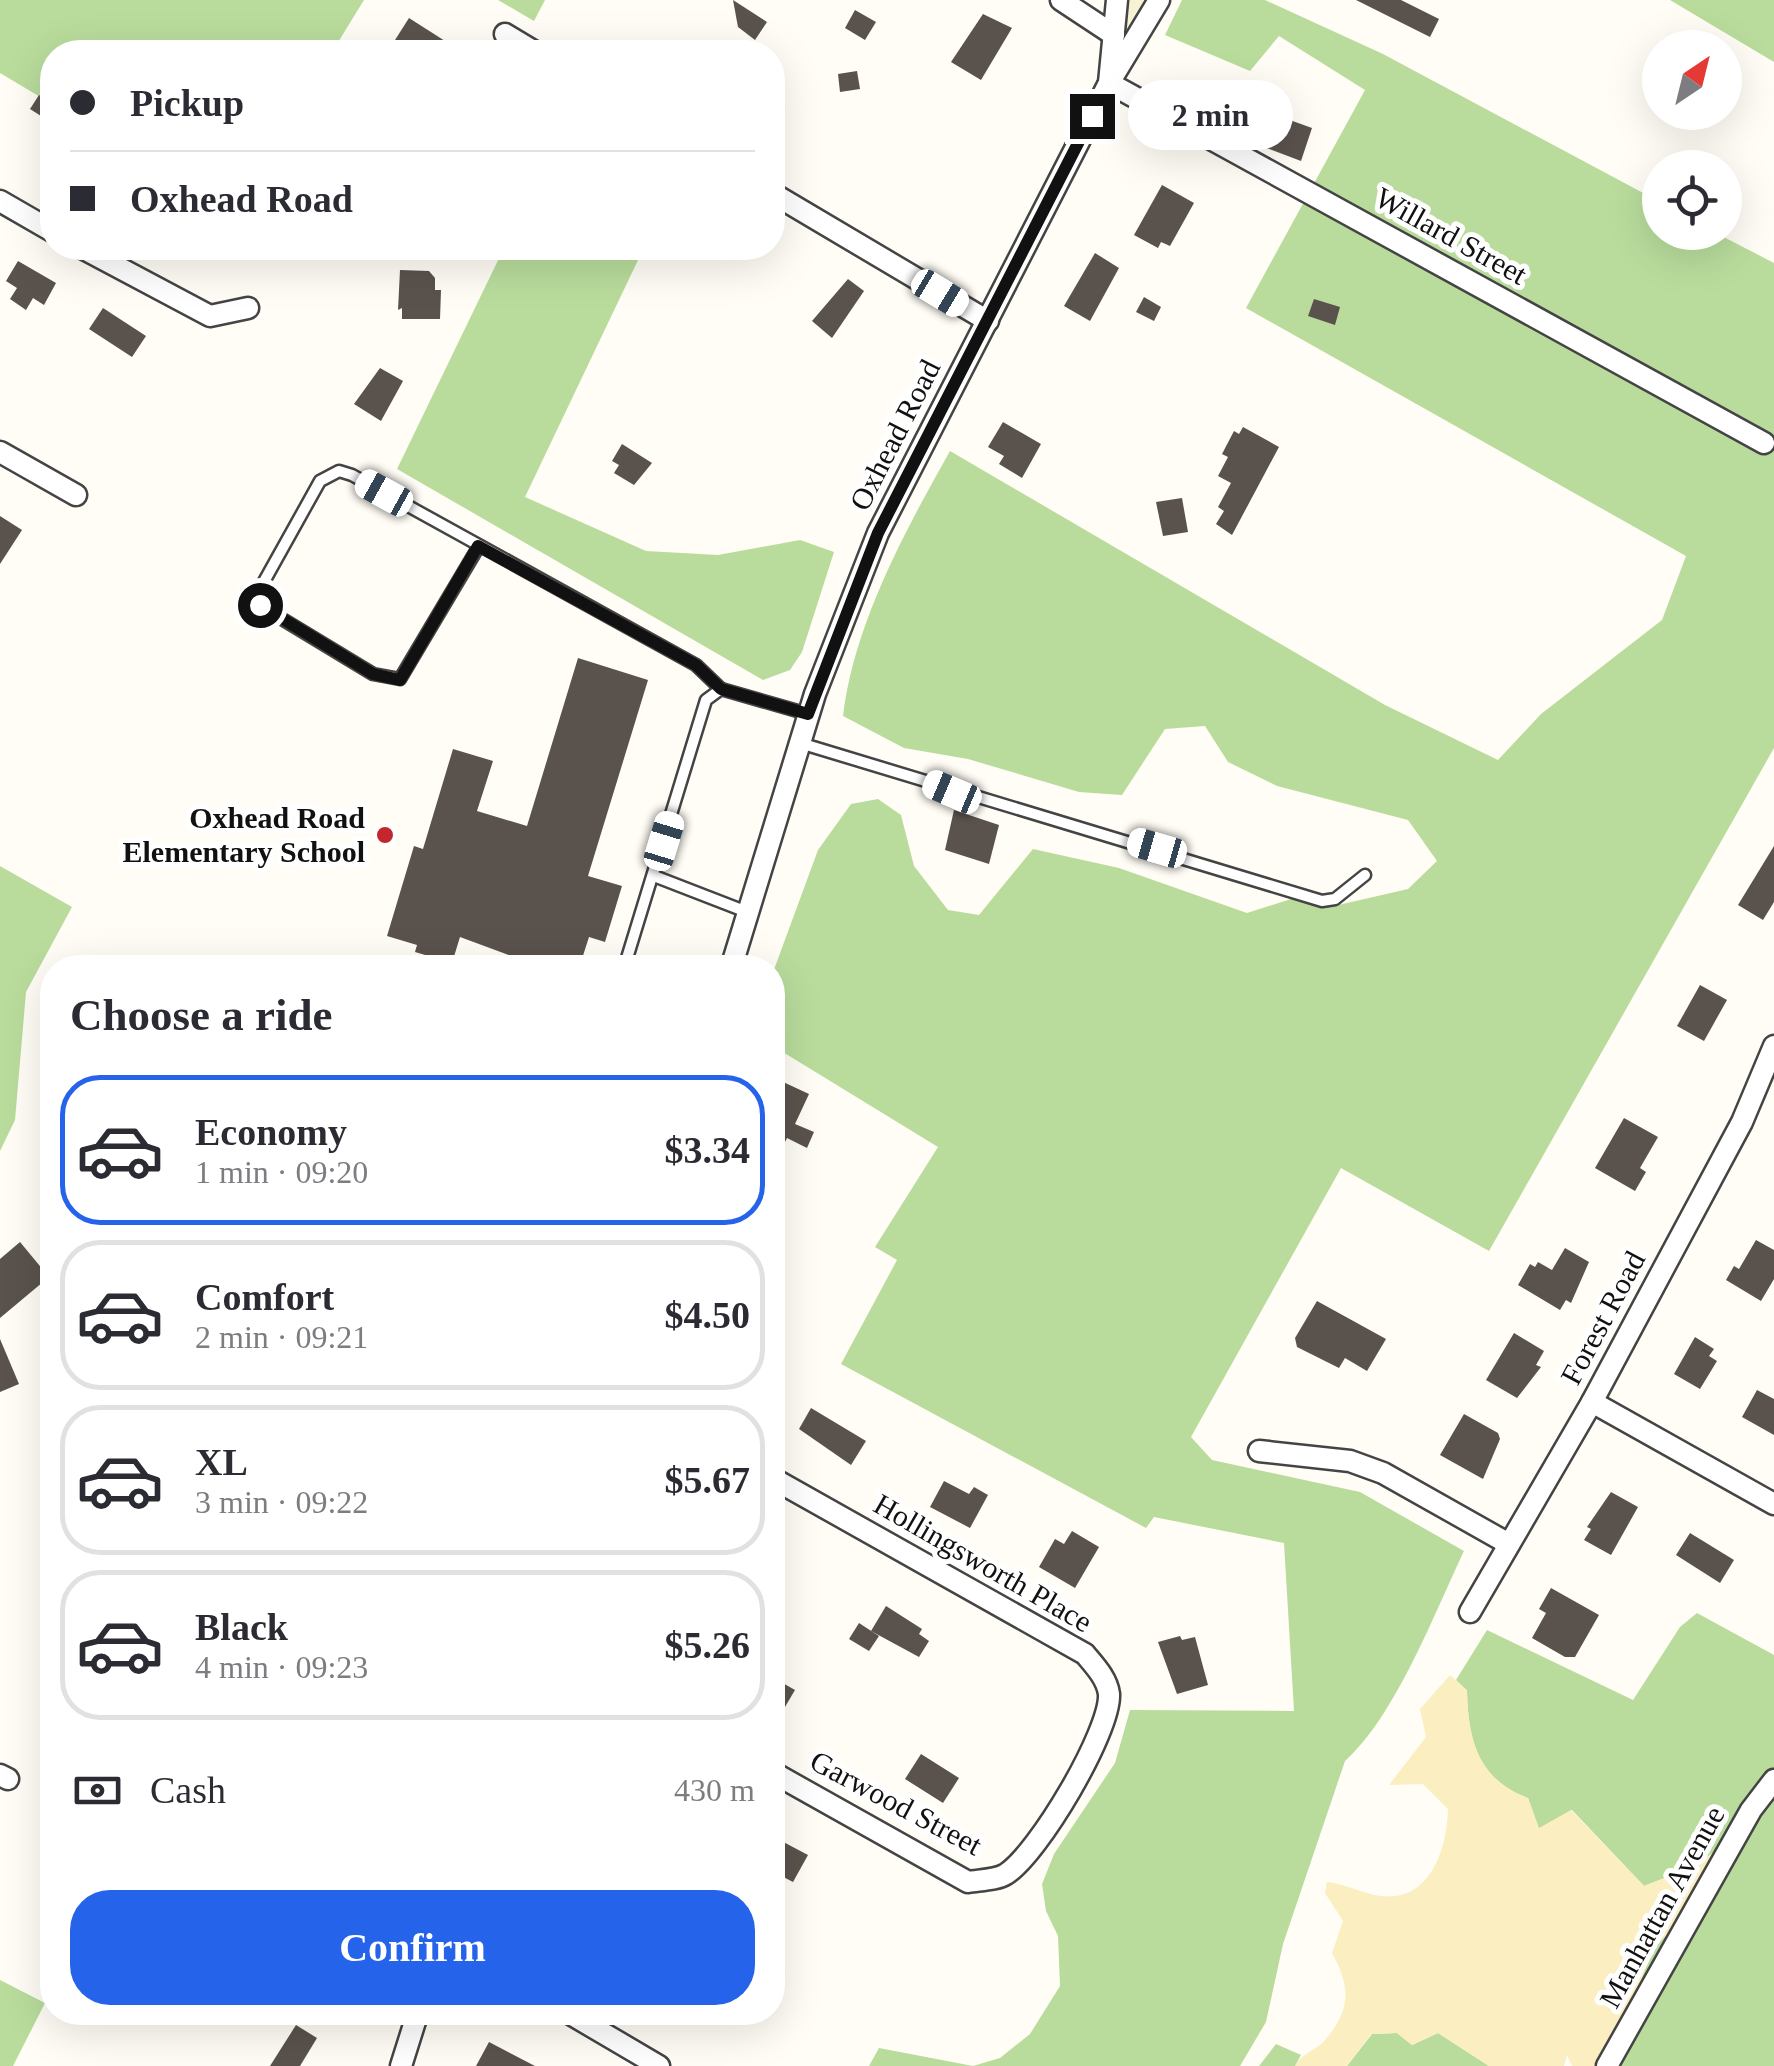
<!DOCTYPE html>
<meta charset="utf-8">
<style>
body{margin:0;font-family:Georgia,serif;background:#f2f2f3;color:#2b2b33;height:100vh;display:flex;flex-direction:column;font-size:38px;white-space:nowrap}
*{box-sizing:border-box;margin:0}
p{font-size:32px;color:#7c7c81}
.icon{flex:none;width:55px;height:55px;fill:none;stroke:currentColor;stroke-width:2;stroke-linecap:round;stroke-linejoin:round}
.map{position:relative;flex:1;overflow:hidden}
.side{position:absolute;left:40px;top:955px;width:745px;height:1070px;display:flex;flex-direction:column;background:#fff;border-radius:40px;box-shadow:0 10px 40px #0002}
.side>*{flex:none}
.hud{position:absolute;left:40px;top:40px;width:745px;height:220px;border-radius:40px;box-shadow:0 10px 40px #0002;display:grid;align-content:center;height:220px;padding:0 30px;background:#fff}
.needle{width:65px;rotate:35deg}
.tools{position:absolute;left:1642px;top:30px;display:grid;gap:20px}
.tools a{display:grid;place-items:center;width:100px;height:100px;border-radius:50%;background:#fff;box-shadow:0 10px 40px #0002;font-size:50px}
.end{position:absolute;width:45px;height:45px;margin:-22px;border:12px solid #111;background:#fff;box-shadow:0 0 0 5px #fff}
.from{border-radius:50%}
.bubble{position:absolute;height:70px;border-radius:35px;background:#fff;box-shadow:0 10px 40px #0002;font-size:32px;font-weight:800;line-height:70px;text-align:center}
.car{position:absolute;width:30px;height:60px;margin:-30px -15px;border-radius:12px;box-shadow:0 0 8px 2px #0007;background:linear-gradient(#fff 24%,#345 0 40%,#fff 0 76%,#345 0 86%,#fff 0)}
.hud b{display:flex;align-items:center;gap:35px;height:95px;font-size:38px}
.hud b+b{border-top:2px solid #e1e1e2}
.hud i{width:25px;height:25px;background:#2b2b33}
ul{padding:0;list-style:none}
li{display:flex;align-items:center;gap:30px;height:150px;margin:0 20px 15px;padding:0 10px;border:5px solid #e1e1e2;border-radius:40px}
li div{flex:1}
li b{display:block;font-size:38px}
li em{font-style:normal;font-weight:800}
li.current{border-color:#2563eb}
li>.icon{width:90px;height:90px;stroke-width:1.5}
h2{padding:0 30px;font-size:45px;line-height:120px}
.pay{display:flex;align-items:center;gap:25px;height:110px;padding:0 30px;font-size:38px}
.pay p{margin-inline-start:auto}
.primary-button{display:flex;gap:20px;margin-top:auto;padding:20px 30px}
.primary-button a{flex:1;height:115px;border-radius:40px;background:#2563eb;color:#fff;font-size:40px;font-weight:800;line-height:115px;text-align:center}
.map>svg:first-child{display:block}
.farmland{fill:#f6f3d4}
.forest{fill:#b9dc9c}
.sand{fill:#fbeec1}
.building{fill:#5a524d}
.lines{fill:none;stroke-linecap:round;stroke-linejoin:round}
.lane-casing{stroke:#444;stroke-width:15}
.street-casing{stroke:#444;stroke-width:25}
.lane{stroke:#fff;stroke-width:10}
.street{stroke:#fff;stroke-width:20}
.route{stroke:#111;stroke-width:12}
.poi-dot{fill:#c4262e;stroke:#fff;stroke-width:4}
.labels{text-anchor:middle;stroke-width:10;stroke-linejoin:round;paint-order:stroke}
.street-label{font-size:30px;fill:#111;stroke:#fff}
.poi-label{font-size:30px;font-weight:bold;fill:#111;stroke:#fff;text-anchor:end}
</style>
<div class="map">
<svg width="1774" height="2066" viewBox="0 0 1774 2066">
<rect width="100%" height="100%" fill="#fffdf5"/>
<!-- farmland -->
<polygon class="farmland" points="1117,0 1161,0 1106,92"/>
<!-- forest -->
<g class="forest">
<polygon points="0,0 364,0 332,52 52,52 52,104 0,73"/>
<polygon points="498,0 545,0 534,21"/>
<path d="M1182,0h83l118,54 277,148v30l56,1 58,30v485l-285,503 -148,-83 -150,269 21,23 148,32 104,59c-29,61 -69,166 -119,210l-62,183 -17,78 -26,44h-371l10,-18 94,18 27,-8 30,-24 30,-48 -2,-50 -12,-25 -4,-27 12,-30 61,-91 15,-53 164,1 -10,-168 -130,-26 -8,11 -305,-164 56,-104 -22,-13 63,-100 -165,-101 -1,-71 46,-125 33,-46 27,-5 23,16 13,51 34,44 31,5 54,-66 86,19 128,45 44,-14 43,7 74,-17 29,-28 -29,-41 -131,-34 -49,-24 -23,-36 -40,3 -43,66 -43,-3 -111,-33 -64,-11 -61,-32c11,-92 62,-185 107,-265l435,254 113,55 43,-46 121,-94 24,-64 -440,-248 119,-218 -86,-54 -29,35 -85,-36z"/>
<polygon points="1671,0 1774,0 1774,62 1670,0"/>
<polygon points="504,248 621,248 639,258 525,497 646,551 718,555 800,540 834,552 802,652 790,670 763,680 397,469"/>
<polygon points="0,866 72,907 26,992 15,1120 0,1151"/>
<path d="M1697,1613l77,42v411h-169l49,-118 53,-56 44,-66 -58,41 -49,19 -72,-76 -33,19 -11,-31c-50,-18 -60,-58 -61,-107l-11,-11 31,-50 146,70 47,-73z"/>
<polygon points="0,1980 45,2003 13,2066 0,2066"/>
<polygon points="1397,2033 1412,2045 1438,2033 1489,2066 1347,2066 1372,2034"/>
<polygon points="1276,2044 1301,2055 1295,2066 1259,2066"/>
</g>
<!-- sand -->
<path class="sand" d="M1450,1675l17,15c1,50 11,89 61,108l11,30 32,-18 73,76 49,-19 62,-44 -48,69 -53,56 -49,118h-33l-5,-11 -3,11h-75l-51,-33 -26,12 -15,-12 -26,1 -24,32h-52c8,-14 21,-15 30,-26 27,-31 25,-54 7,-87l11,-32 -18,-28 2,-11c19,2 36,12 54,14 50,6 66,-48 67,-87l-25,-25 -34,1 37,-48 -6,-28z"/>
<!-- building -->
<g class="building">
<polygon points="733,0 767,22 755,40 738,27"/>
<polygon points="1356,0 1401,0 1439,19 1430,37"/>
<polygon points="855,10 876,22 865,40 845,28"/>
<polygon points="983,14 1012,28 981,80 951,62"/>
<polygon points="409,18 445,41 438,52 414,52 395,40"/>
<polygon points="857,71 860,89 840,92 838,74"/>
<polygon points="39,95 52,104 52,123 30,109"/>
<polygon points="1276,115 1312,128 1301,161 1264,147"/>
<polygon points="1162,185 1194,203 1170,246 1161,242 1158,248 1134,235"/>
<polygon points="1095,253 1119,268 1090,321 1064,306"/>
<polygon points="18,261 56,283 44,305 33,298 26,310 10,299 17,288 6,281"/>
<polygon points="400,270 429,271 435,278 435,290 441,290 440,319 402,319 402,308 398,310"/>
<polygon points="848,279 864,291 832,338 812,321"/>
<polygon points="1144,297 1161,307 1154,321 1136,312"/>
<polygon points="1314,299 1340,307 1335,325 1308,316"/>
<polygon points="103,308 146,336 132,357 89,329"/>
<polygon points="380,368 403,381 381,421 354,404"/>
<polygon points="1003,422 1041,444 1022,478 999,464 1004,456 988,447"/>
<polygon points="1243,427 1279,447 1232,535 1216,524 1224,511 1218,507 1231,483 1218,476 1228,457 1222,454 1234,431 1239,434"/>
<polygon points="622,444 652,463 634,485 614,473 619,465 612,461"/>
<polygon points="1182,498 1188,532 1163,536 1156,502"/>
<polygon points="0,516 22,530 0,564"/>
<polygon points="578,658 648,680 588,876 622,886 605,942 589,937 579,968 544,968 460,937 452,963 415,952 417,945 387,936 414,846 423,849 453,749 493,761 477,811 527,826"/>
<polygon points="954,810 999,825 989,864 945,850"/>
<polygon points="1774,846 1774,902 1763,920 1738,905"/>
<polygon points="1700,985 1727,1000 1704,1041 1677,1026"/>
<polygon points="781,1081 809,1094 795,1124 814,1132 807,1148 787,1138 772,1168 772,1098"/>
<polygon points="1624,1118 1658,1137 1640,1168 1646,1172 1635,1191 1595,1168"/>
<polygon points="1756,1240 1774,1250 1774,1279 1761,1301 1726,1280 1734,1266 1739,1269"/>
<polygon points="20,1242 49,1277 0,1318 0,1259"/>
<polygon points="1565,1248 1589,1262 1571,1303 1566,1300 1560,1310 1518,1285 1530,1264 1535,1267 1538,1262 1552,1270"/>
<polygon points="1317,1301 1386,1339 1367,1371 1345,1358 1339,1368 1297,1347 1295,1338"/>
<polygon points="1514,1333 1544,1351 1536,1365 1541,1367 1517,1398 1486,1380"/>
<polygon points="1695,1337 1714,1349 1709,1356 1717,1361 1700,1389 1674,1374"/>
<polygon points="0,1339 19,1384 0,1392"/>
<polygon points="1757,1390 1774,1399 1774,1435 1742,1417"/>
<polygon points="811,1408 866,1441 851,1465 799,1429"/>
<polygon points="1464,1414 1498,1433 1500,1439 1483,1479 1440,1455"/>
<polygon points="944,1481 969,1494 974,1487 988,1495 970,1528 930,1507"/>
<polygon points="1611,1492 1638,1507 1611,1555 1584,1540 1591,1529 1587,1527"/>
<polygon points="1072,1531 1099,1547 1075,1588 1039,1567 1055,1539 1064,1544"/>
<polygon points="1690,1533 1734,1560 1720,1583 1676,1555"/>
<polygon points="1551,1588 1599,1615 1575,1657 1565,1657 1532,1638 1546,1613 1539,1609"/>
<polygon points="886,1606 922,1629 919,1634 929,1641 919,1657 871,1631"/>
<polygon points="859,1623 879,1636 869,1651 849,1639"/>
<polygon points="1180,1636 1182,1640 1195,1637 1208,1685 1177,1694 1158,1642"/>
<polygon points="772,1677 795,1690 772,1729"/>
<polygon points="921,1754 959,1778 943,1803 905,1779"/>
<polygon points="772,1836 808,1855 793,1882 772,1871"/>
<polygon points="296,2025 317,2038 300,2066 270,2066"/>
<polygon points="489,2042 535,2066 476,2066"/>
</g>
<g class="lines">
<!-- lane casing -->
<g class="lane-casing">
<g id="lane">
<polyline points="479,546 400,679 373,674 259,605 261,587 320,481 339,471 352,475 696,665 721,689"/>
<polyline points="800,743 1322,901 1335,899 1365,875"/>
<polyline points="654,876 747,912"/>
<polyline points="624,968 706,700 721,689 808,714"/>
</g>
</g>
<!-- street casing -->
<g class="street-casing">
<g id="street">
<polyline points="1061,0 1114,35"/>
<polyline points="1159,0 1109,83 1764,443"/>
<polyline points="505,34 535,52"/>
<polyline points="772,193 988,321"/>
<polyline points="0,201 52,231"/>
<polyline points="82,248 210,316 248,308"/>
<polyline points="0,452 76,495"/>
<polyline points="731,968 815,694 878,533 1109,83 1117,0"/>
<polyline points="1592,1402 1774,1504"/>
<polyline points="1259,1451 1350,1461 1383,1473 1509,1544"/>
<path d="M772,1478l313,176c9,11 22,24 24,40 2,37 -71,160 -103,180 -9,6 -27,6 -38,8l-196,-110"/>
<polyline points="1470,1612 1592,1402 1742,1122 1774,1046"/>
<polyline points="0,1775 8,1779"/>
<polyline points="567,2012 659,2066"/>
<polyline points="401,2066 418,2012"/>
<polyline points="1607,2066 1751,1810 1774,1780"/>
</g>
</g>
<!-- lane -->
<use href="#lane" class="lane"/>
<!-- street -->
<use href="#street" class="street"/>
</g>
<g class="lines">
<!-- route -->
<polyline class="route" points="260,605 373,674 400,680 478,546 696,665 721,689 808,714 878,533 1092,116"/>
</g>
<!-- markers -->
<circle class="poi-dot" cx="385" cy="835" r="10"/>
<g class="labels">
<!-- street labels -->
<g class="street-label">
<text transform="translate(1451 236) rotate(29)" y="10">Willard Street</text>
<text transform="translate(895 435) rotate(-63)" y="10">Oxhead Road</text>
<text transform="translate(1603 1318) rotate(-62)" y="10">Forest Road</text>
<text transform="translate(983 1563) rotate(30)" y="10">Hollingsworth Place</text>
<text transform="translate(896 1803) rotate(28)" y="10">Garwood Street</text>
<text transform="translate(1662 1907) rotate(-61)" y="10">Manhattan Avenue</text>
</g>
<!-- poi labels -->
<g class="poi-label">
<text x="365" y="828">Oxhead Road<tspan x="365" dy="34">Elementary School</tspan></text>
</g>
</g>
</svg>
<div class="tools">
<a><svg class="needle" viewBox="-14 -14 28 28"><path d="M0-13l5 13h-10z" fill="#e53935"/><path d="M0 13l5-13h-10z" fill="#7c7c81"/></svg></a>
<a><svg class="icon" aria-label="locate" viewBox="0 0 24 24"><circle cx="12" cy="12" r="6"/><path d="M12 2v4M12 18v4M2 12h4M18 12h4"/></svg></a>
</div>
<i class="end from" style="left:260px;top:605px"></i>
<i class="end" style="left:1092px;top:116px"></i>
<div class="bubble" style="left:1128px;top:80px;width:165px">2 min</div>
<i class="car" style="left:940px;top:293px;rotate:121deg"></i>
<i class="car" style="left:384px;top:493px;rotate:299deg"></i>
<i class="car" style="left:952px;top:792px;rotate:293deg"></i>
<i class="car" style="left:664px;top:841px;rotate:17deg"></i>
<i class="car" style="left:1157px;top:848px;rotate:286deg"></i>
<div class="hud">
<b><i class="from"></i>Pickup</b>
<b><i></i>Oxhead Road</b>
</div>
<section class="side">
<h2>Choose a ride</h2>
<ul>
<li class="current"><svg class="icon" aria-label="car" viewBox="0 0 24 24"><path d="M5 17H2v-5l4-1 3-4h7l3 4 3 1v5h-3M9 17h6M6 11h13"/><circle cx="7" cy="17" r="2"/><circle cx="17" cy="17" r="2"/></svg><div><b>Economy</b><p>1 min · 09:20</p></div><em>$3.34</em></li>
<li><svg class="icon" aria-label="car" viewBox="0 0 24 24"><path d="M5 17H2v-5l4-1 3-4h7l3 4 3 1v5h-3M9 17h6M6 11h13"/><circle cx="7" cy="17" r="2"/><circle cx="17" cy="17" r="2"/></svg><div><b>Comfort</b><p>2 min · 09:21</p></div><em>$4.50</em></li>
<li><svg class="icon" aria-label="car" viewBox="0 0 24 24"><path d="M5 17H2v-5l4-1 3-4h7l3 4 3 1v5h-3M9 17h6M6 11h13"/><circle cx="7" cy="17" r="2"/><circle cx="17" cy="17" r="2"/></svg><div><b>XL</b><p>3 min · 09:22</p></div><em>$5.67</em></li>
<li><svg class="icon" aria-label="car" viewBox="0 0 24 24"><path d="M5 17H2v-5l4-1 3-4h7l3 4 3 1v5h-3M9 17h6M6 11h13"/><circle cx="7" cy="17" r="2"/><circle cx="17" cy="17" r="2"/></svg><div><b>Black</b><p>4 min · 09:23</p></div><em>$5.26</em></li>
</ul>
<div class="pay"><svg class="icon" aria-label="cash" viewBox="0 0 24 24"><path d="M3 7h18v10H3z"/><circle cx="12" cy="12" r="2"/></svg>Cash<p>430 m</p></div>
<div class="primary-button"><a>Confirm</a></div>
</section>
</div>
